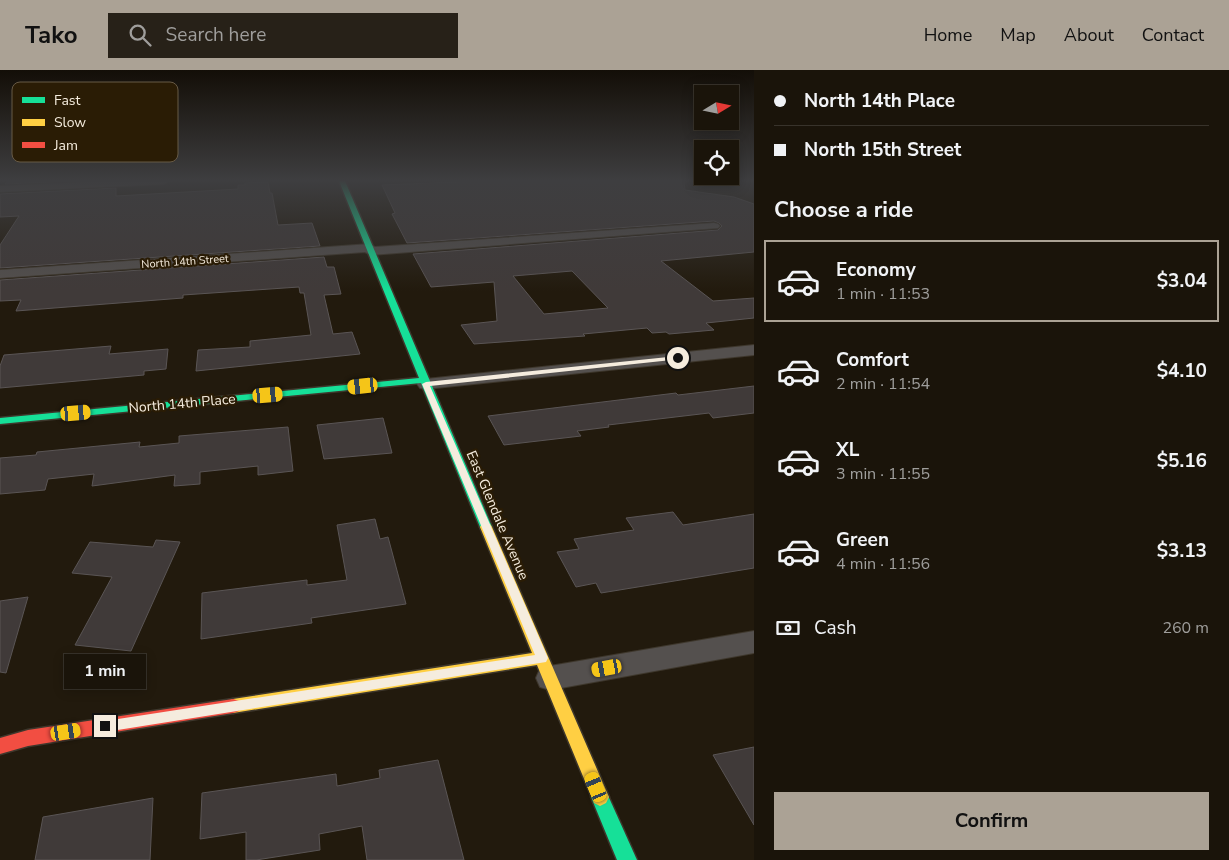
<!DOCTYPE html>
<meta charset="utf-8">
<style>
body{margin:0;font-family:"Nunito Sans",sans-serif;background:#272118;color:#f1f3f6;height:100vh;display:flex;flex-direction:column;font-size:19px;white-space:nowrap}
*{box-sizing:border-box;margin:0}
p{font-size:16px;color:#9f9e9c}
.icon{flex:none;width:28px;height:28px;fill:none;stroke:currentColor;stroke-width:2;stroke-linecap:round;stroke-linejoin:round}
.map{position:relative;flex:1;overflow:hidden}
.drawer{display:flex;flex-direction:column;background:#1a140a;width:475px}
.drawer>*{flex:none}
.banner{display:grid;align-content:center;height:110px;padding:0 20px;background:#1a140a}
.needle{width:32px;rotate:80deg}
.fabs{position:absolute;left:694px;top:15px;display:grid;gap:10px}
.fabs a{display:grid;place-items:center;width:45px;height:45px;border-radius:0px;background:#1a140a;box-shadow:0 2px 12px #0003,0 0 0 1px #38332b;font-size:25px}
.end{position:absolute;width:22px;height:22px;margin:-11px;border:6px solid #f5ecde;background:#111;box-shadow:0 0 0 2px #111}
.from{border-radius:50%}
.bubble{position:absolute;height:35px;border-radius:0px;background:#1a140a;box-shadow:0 2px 12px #0003,0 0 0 1px #38332b;font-size:16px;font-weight:700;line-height:35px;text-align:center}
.car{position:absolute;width:15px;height:30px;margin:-15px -8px;border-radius:6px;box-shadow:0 0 4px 1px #0007;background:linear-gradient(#f5c518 24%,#345 0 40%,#f5c518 0 76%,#345 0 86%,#f5c518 0)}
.banner b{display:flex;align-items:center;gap:18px;height:48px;font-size:19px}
.banner b+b{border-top:1px solid #38332b}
.banner i{width:12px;height:12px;background:#f1f3f6}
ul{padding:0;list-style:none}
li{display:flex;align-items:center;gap:15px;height:82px;margin:0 10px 8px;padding:0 10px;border:2px solid transparent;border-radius:0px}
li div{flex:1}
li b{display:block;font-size:19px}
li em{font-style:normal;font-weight:700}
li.on{border-color:#aba295}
li>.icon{width:45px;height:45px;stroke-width:1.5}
h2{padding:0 20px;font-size:22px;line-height:60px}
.pay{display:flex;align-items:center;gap:12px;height:55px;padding:0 20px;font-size:19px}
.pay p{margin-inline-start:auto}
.action{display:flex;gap:10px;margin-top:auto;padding:10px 20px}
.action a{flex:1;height:58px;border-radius:0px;background:#aba295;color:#111;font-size:20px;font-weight:700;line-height:58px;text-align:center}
header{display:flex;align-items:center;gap:30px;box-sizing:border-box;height:70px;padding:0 25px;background:#aba295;color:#111}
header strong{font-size:24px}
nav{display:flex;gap:28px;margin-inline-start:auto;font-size:18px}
.search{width:350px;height:45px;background:#272118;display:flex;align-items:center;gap:12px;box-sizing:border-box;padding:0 18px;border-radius:0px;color:#9f9e9c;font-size:19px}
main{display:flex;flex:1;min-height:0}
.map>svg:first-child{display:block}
.building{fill:#403a39;stroke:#5a5555;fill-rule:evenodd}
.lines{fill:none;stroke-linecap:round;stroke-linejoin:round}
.street-casing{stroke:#3e372c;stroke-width:2}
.fast-casing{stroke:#3e372c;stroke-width:3}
.slow-casing{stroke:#3e372c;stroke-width:3}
.jam-casing{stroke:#3e372c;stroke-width:3}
.street{fill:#54504e;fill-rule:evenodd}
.fast{fill:#16e098;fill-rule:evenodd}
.slow{fill:#ffcf43;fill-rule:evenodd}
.jam{fill:#f24e42;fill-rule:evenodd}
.route{fill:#f5ecde}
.labels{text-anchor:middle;stroke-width:4.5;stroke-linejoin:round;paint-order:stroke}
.far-street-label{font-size:11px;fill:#f5ecde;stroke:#2a1c05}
.street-label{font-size:14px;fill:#f5ecde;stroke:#2a1c05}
.key{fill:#2a1c05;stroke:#675a46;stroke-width:1}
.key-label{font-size:14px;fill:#f5ecde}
</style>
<header>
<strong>Tako</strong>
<div class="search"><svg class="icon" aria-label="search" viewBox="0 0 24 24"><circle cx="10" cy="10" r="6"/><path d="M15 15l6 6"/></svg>Search here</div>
<nav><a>Home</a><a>Map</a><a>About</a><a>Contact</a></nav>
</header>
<main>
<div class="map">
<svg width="754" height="790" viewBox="0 0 754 790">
<rect width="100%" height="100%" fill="#221a0d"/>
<!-- building -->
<g class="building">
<polygon points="8,111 78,111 5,114"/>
<path d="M480,111h204l1,9 49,7 20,7v48l-93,9 52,40 41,-3v20l-48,5 8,7 -45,4 -3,-2 -14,1 -5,-5 -64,6 2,2 -111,8 -13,-19 36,-4 -3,-39 -63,5 -18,-33 305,-24 4,-4 -3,-3 -5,-2 -307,22 -15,-29 3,-1 -13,-28zM572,201l36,37 -64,6 -31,-38z"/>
<polygon points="268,112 270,123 272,123 278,155 312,153 320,176 0,198 0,175 19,146 0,147 0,124 116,118 116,126 238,119 238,115 245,115 245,113"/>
<polygon points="324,187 327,197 334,197 341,224 324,225 333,264 352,262 360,284 196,301 198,280 250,277 250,271 311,265 304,223 300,223 299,217 183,225 183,228 16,241 21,230 0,231 0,210"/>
<polygon points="111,276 109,284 168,279 166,299 144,301 144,305 0,318 0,296 4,285"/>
<polygon points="754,316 754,343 713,348 709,343 608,355 609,357 577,361 581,366 504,375 488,346 676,323 678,325"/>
<polygon points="383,348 392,383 324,389 317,355"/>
<polygon points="288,357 293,401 258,405 258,396 200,402 200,414 174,416 175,405 92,416 94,404 48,409 45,420 0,424 0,388 36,385 37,382 140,372 139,377 179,373 179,366"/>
<polygon points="673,442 683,455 754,444 754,498 601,523 596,513 576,517 557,482 579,479 574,469 634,460 626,448"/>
<polygon points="375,449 380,469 388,467 406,534 311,548 312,553 201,569 202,523 307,510 307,515 347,510 337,455"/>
<polygon points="156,470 180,472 131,581 75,575 112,507 72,503 90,472 153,477"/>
<polygon points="28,527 6,603 0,602 0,531"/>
<polygon points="754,677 754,755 713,685"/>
<polygon points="438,690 464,790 367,790 362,756 319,764 320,780 256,790 246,790 246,762 200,769 202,723 336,704 337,716 380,708 379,700"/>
<polygon points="153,728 150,790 35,790 43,747"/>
</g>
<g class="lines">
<!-- street casing -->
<g class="street-casing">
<g id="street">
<polygon points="111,111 169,111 164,114 0,122 0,116"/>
<polygon points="714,153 718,154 720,156 718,158 371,185 365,182 0,208 0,200 370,174 375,177"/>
<polygon points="754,275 754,285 426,319 420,318 417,314 420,310 426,309"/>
<polygon points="754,561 754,583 550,620 540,617 536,608 540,599 550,596"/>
</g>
</g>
<!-- fast casing -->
<g class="fast-casing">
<g id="fast">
<polygon points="339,111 345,111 492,457 490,460 482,460 480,457 421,313 0,354 0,348 419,308"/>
<polygon points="600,718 606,721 637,790 617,790 591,727 594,721"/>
</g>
</g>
<!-- slow casing -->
<g class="slow-casing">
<polygon id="slow" points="486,453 490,454 492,457 609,727 606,733 600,736 594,733 537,595 233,643 227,641 225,636 227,631 233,629 532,583 480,457 482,454"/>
</g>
<!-- jam casing -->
<g class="jam-casing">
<polygon id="jam" points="233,629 239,631 241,636 239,641 233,643 28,676 0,684 0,668 28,660"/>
</g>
<!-- street -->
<use href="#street" class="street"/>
<!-- fast -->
<use href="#fast" class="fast"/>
<!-- slow -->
<use href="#slow" class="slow"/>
<!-- jam -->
<use href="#jam" class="jam"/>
</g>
<!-- sky -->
<linearGradient id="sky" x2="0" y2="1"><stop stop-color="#130e07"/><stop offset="0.5" stop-color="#3e3e40"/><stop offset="1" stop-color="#3e3e40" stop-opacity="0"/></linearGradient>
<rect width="754" height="221" fill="url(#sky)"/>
<!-- route -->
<polygon class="route" points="678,286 681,286 681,289 430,316 548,588 546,592 105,662 101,660 99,656 101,653 105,651 535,585 422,314 426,312"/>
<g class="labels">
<!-- far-street labels -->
<g class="far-street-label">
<text transform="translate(185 191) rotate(-4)" y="4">North 14th Street</text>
</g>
<!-- street labels -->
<g class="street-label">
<text transform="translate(182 333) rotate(-5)" y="5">North 14th Place</text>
<text transform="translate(498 445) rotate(67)" y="5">East Glendale Avenue</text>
</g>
</g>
<!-- legend -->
<rect x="12" y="12" width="166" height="80" rx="8" class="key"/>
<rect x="22" y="27" width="23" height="6" fill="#16e098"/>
<rect x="22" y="49" width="23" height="7" fill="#ffcf43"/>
<rect x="22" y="72" width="23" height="6" fill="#f24e42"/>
<g class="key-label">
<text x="54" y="35">Fast</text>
<text x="54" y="57">Slow</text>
<text x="54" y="80">Jam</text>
</g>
</svg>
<div class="fabs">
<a><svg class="needle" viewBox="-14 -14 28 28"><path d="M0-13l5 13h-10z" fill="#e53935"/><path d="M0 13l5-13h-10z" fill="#9f9e9c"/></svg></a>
<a><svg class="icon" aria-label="locate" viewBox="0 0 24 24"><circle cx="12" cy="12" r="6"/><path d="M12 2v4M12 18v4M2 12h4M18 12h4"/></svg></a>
</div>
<i class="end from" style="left:678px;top:288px"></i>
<i class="end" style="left:105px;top:656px"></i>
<div class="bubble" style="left:64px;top:584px;width:82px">1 min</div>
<i class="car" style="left:363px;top:316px;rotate:264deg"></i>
<i class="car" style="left:268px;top:325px;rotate:85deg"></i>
<i class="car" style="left:76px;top:343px;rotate:85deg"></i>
<i class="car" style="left:607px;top:598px;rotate:260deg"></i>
<i class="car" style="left:66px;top:662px;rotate:81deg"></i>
<i class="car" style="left:596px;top:717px;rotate:337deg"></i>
</div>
<section class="drawer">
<div class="banner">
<b><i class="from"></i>North 14th Place</b>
<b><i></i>North 15th Street</b>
</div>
<h2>Choose a ride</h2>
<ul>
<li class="on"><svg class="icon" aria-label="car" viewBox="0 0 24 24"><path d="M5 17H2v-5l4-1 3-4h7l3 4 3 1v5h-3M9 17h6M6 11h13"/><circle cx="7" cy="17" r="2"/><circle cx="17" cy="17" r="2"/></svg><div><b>Economy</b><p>1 min · 11:53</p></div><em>$3.04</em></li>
<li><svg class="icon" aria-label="car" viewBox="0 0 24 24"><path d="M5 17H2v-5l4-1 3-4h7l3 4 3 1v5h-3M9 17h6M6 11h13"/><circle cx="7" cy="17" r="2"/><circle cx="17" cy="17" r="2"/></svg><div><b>Comfort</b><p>2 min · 11:54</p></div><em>$4.10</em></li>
<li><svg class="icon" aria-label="car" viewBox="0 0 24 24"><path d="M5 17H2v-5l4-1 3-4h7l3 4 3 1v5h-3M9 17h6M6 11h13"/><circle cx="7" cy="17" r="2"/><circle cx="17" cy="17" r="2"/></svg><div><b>XL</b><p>3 min · 11:55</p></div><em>$5.16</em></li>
<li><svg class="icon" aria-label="car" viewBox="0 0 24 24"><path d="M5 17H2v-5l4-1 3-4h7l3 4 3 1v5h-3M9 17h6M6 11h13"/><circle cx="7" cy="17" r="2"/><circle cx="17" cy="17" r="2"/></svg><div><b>Green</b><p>4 min · 11:56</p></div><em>$3.13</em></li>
</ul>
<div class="pay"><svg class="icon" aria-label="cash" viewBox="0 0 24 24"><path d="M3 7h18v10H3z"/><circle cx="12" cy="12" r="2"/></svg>Cash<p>260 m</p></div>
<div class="action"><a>Confirm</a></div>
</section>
</main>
